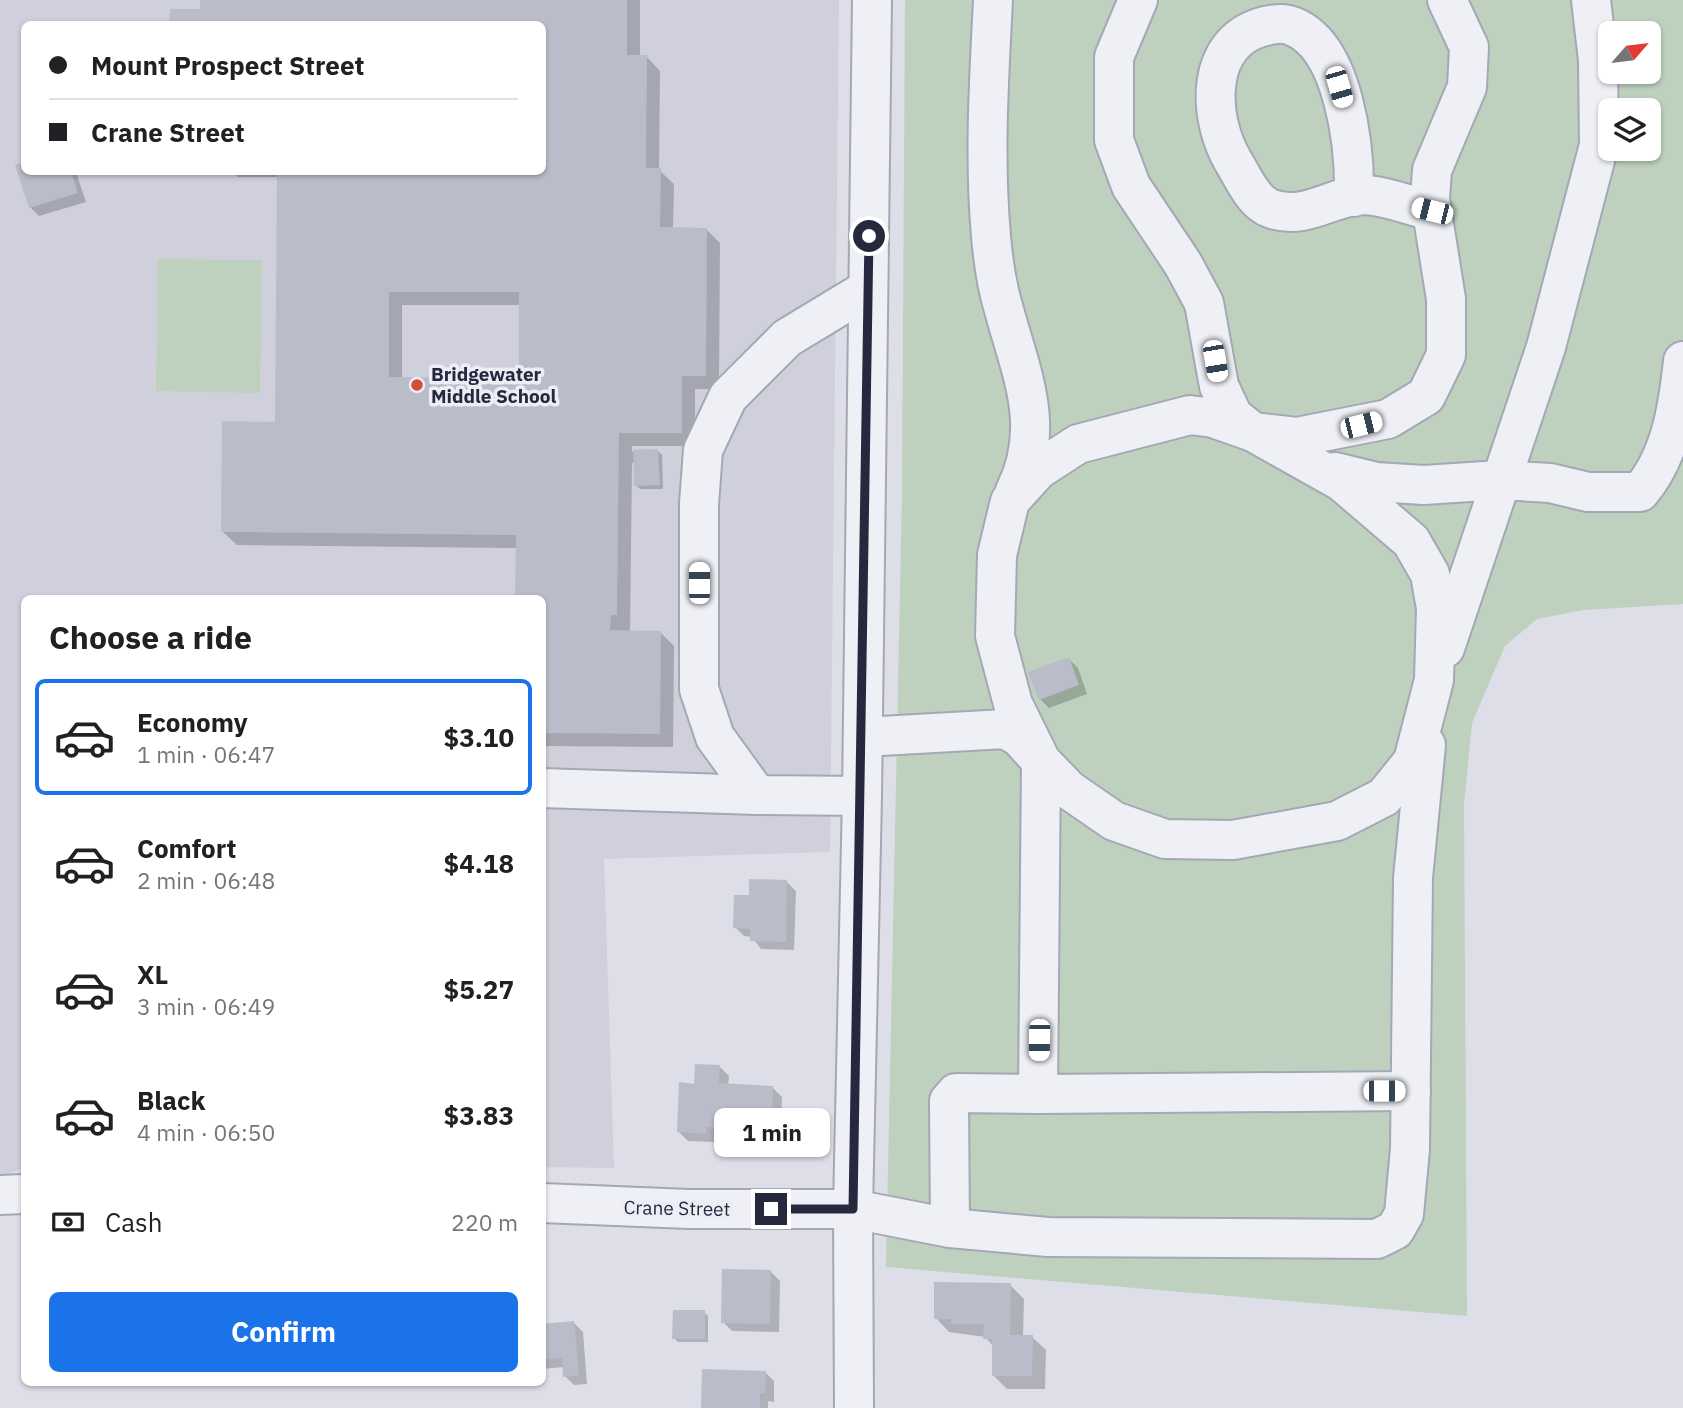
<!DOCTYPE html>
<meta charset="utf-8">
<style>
body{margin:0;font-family:"IBM Plex Sans",sans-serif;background:#f6f6f6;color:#202124;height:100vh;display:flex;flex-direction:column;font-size:26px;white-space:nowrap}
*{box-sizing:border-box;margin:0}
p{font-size:23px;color:#757577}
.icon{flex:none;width:38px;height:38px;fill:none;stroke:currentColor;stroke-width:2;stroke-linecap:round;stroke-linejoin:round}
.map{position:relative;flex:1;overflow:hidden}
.drawer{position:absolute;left:21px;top:595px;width:525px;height:791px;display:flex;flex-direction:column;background:#fff;border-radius:10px;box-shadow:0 2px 5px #0004}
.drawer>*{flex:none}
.banner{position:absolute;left:21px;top:21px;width:525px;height:154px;border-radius:10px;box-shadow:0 2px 5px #0004;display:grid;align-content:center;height:154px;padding:0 28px;background:#fff}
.needle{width:46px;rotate:62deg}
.buttons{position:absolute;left:1598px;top:21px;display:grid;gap:14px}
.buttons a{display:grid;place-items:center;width:63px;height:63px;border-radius:10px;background:#fff;box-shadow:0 2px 5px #0004;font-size:35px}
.end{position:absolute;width:32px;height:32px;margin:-16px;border:9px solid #26283e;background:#fff;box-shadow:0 0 0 4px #fff}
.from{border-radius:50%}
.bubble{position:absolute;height:49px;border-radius:10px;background:#fff;box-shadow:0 2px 5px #0004;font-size:23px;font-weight:700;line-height:49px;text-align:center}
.car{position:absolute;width:21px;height:42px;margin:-21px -10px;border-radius:9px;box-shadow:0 0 5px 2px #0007;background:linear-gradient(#fff 24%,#345 0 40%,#fff 0 76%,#345 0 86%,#fff 0)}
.banner b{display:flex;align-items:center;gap:24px;height:66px;font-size:26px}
.banner b+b{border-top:2px solid #e0e0e0}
.banner i{width:18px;height:18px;background:#202124}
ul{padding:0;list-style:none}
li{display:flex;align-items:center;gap:21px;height:116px;margin:0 14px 10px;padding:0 14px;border:4px solid transparent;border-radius:10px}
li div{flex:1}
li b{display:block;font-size:26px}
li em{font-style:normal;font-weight:700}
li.current{border-color:#1a73e8}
li>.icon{width:63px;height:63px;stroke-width:1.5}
h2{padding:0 28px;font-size:32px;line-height:84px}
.pay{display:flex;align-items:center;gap:18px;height:77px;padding:0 28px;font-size:26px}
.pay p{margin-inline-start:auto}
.cta{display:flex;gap:14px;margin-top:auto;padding:14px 28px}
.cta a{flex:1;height:80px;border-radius:10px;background:#1a73e8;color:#fff;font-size:28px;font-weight:700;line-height:80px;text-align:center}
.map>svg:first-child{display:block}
.built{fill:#cfd0dc;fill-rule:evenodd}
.green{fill:#bdd1be;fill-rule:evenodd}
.shadow{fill:#0003;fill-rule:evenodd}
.building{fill:#babcca;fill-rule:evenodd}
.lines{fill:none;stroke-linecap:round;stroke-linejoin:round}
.minor-casing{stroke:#a6a7b4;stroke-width:42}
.minor{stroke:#eff0f6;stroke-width:38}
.route{stroke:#26283e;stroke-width:9}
.poi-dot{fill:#d24d3c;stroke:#ecedf5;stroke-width:2.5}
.labels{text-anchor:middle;stroke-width:7;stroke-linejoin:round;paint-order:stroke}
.poi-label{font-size:19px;font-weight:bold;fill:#26283e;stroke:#ecedf5;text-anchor:start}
.street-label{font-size:19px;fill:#26283e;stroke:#ecedf5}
</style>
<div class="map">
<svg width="1683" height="1408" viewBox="0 0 1683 1408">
<rect width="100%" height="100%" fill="#dddee7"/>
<!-- built -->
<path class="built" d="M0,0h839l-9,852 -226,7 10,309 -71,-1 -1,-569h-518v570l-24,9zM24,24h518v148h-518z"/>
<!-- green -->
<g class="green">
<path d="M905,0h778v604l-100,6 -46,9 -32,27 -33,77 -8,82 3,511 -581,-49 16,-773zM1610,33h38v39h-38zM1610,110h38v39h-38z"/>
<polygon points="158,259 262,260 260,393 156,391"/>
</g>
<!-- shadow -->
<g class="shadow">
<path d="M202,0h438v57h7l13,14 -1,99 15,14 -1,45h33l14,14 -1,146h-24v57h-63v6l26,-1 4,4 1,34h-23l-4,-4 -1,-22h-3l-2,169h30l14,14 -1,101 -131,-1v-148h-25v-50l-280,-3 -14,-13 54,-108 2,-247h-41l-5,-5h309v-148h-371v-13h31zM402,305h118v75l-118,-1z"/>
<polygon points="24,164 24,172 76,172 86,202 39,216 30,207 18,166"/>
<polygon points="1069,659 1078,668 1087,694 1049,708 1040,699"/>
<polygon points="787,882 796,891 794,950 761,949 752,937 744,936 735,927"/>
<polygon points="720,1067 729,1076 728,1086 773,1088 782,1097 781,1125 740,1123 740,1136 714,1135 714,1142 688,1141 679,1132 695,1086"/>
<polygon points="771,1272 780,1281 779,1332 732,1331 723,1322"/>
<polygon points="1010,1285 1024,1299 1023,1337 1032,1337 1046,1350 1045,1389 1007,1389 993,1375 994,1347 985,1337 949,1332 936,1318"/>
<polygon points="704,1312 708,1316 708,1342 678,1342 674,1338"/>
<polygon points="574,1323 583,1332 587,1384 574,1385 565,1376 564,1367 542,1369 542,1325"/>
<polygon points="765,1372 774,1381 774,1402 768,1401 768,1408 703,1408"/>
</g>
<!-- building -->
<g class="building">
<path d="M200,0h427v55h20l-1,113h15l-1,59 47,1 -1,148h-24v57h-63l-2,182h-6l-1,15 51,1 -1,103 -118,-1v-135h-27l1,-63 -295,-3 1,-111 53,1 2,-250h265v-148h-373l1,-15h30zM389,292h130v86l-130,-1z"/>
<polygon points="24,162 24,172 71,172 78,193 29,208 15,165"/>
<polygon points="658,449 660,485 634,486 633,450"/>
<polygon points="1069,657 1079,685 1039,700 1028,672"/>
<polygon points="749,879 787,880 786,942 750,941 750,929 733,928 734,895 749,895"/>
<polygon points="695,1064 720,1065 719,1083 773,1086 772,1117 732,1115 731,1128 706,1127 706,1134 677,1132 679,1082 694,1084"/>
<polygon points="722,1269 771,1270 770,1324 721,1323"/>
<polygon points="934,1282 1011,1283 1010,1335 1033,1335 1032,1376 992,1376 992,1339 983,1339 984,1324 951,1324 951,1319 934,1319"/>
<polygon points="673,1310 705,1310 705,1339 672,1339"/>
<polygon points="574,1321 579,1375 563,1377 562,1358 542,1360 542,1324"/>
<polygon points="702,1369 766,1371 765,1393 760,1393 760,1408 701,1408"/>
</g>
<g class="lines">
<!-- minor casing -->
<g class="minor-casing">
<g id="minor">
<path d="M993,0c-4,78 -9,158 -2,236 2,24 6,51 13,74 17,63 43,117 11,181"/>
<polyline points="1138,0 1114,57 1114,140 1131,186 1183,264 1204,303 1219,386 1233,416 1253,432 1297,437 1388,419 1426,396 1446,355 1446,299 1430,199 1432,170 1467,87 1469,47 1447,0"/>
<path d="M1354,197c1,-48 -9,-151 -62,-171 -11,-5 -30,0 -41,5 -47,23 -41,91 -18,130 10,16 20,42 39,48 33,11 57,-11 88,-14 22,-1 50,11 72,16"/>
<path d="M1335,472l41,10 48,3 76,-5 50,3 38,9h52c31,-36 38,-85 43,-131"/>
<polyline points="1445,648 1546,347 1599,145 1598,60 1591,0"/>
<polyline points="863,737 1005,729 1019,737 1041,761 1069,790 1114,821 1165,839 1233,840 1337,821 1384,797 1413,761 1434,680 1436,608 1430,574 1411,541 1342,482 1253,432 1213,418 1190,415 1078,444 1038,470 1010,501 997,555 995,636 1013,704 1041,761 1038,1094 956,1093 949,1101 950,1228"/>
<polyline points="542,788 757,795"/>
<polyline points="862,796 757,795 715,737 699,689 699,504 703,450 728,397 787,338 868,289"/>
<polyline points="1038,1094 1411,1091"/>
<polyline points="0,1195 24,1194"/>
<polyline points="542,1203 689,1209 853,1209 950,1228 1048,1237 1377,1239 1395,1230 1404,1214 1410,1149 1413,878 1426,745"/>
<polyline points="854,1408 853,1209 862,796 872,0"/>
</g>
</g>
<!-- minor -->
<use href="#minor" class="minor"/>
</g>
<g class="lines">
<!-- route -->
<polyline class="route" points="771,1209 853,1209 869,236"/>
</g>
<!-- markers -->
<circle class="poi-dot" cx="417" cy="385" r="7"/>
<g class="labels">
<!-- poi labels -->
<g class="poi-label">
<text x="431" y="381">Bridgewater<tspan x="431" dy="22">Middle School</tspan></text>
</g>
<!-- street labels -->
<g class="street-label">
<text transform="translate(677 1208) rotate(1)" y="7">Crane Street</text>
</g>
</g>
</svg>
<div class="buttons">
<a><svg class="needle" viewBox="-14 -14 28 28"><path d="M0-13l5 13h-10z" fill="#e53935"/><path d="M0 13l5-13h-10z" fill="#757577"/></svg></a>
<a><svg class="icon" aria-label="layers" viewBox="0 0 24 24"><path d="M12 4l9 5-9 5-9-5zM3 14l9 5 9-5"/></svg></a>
</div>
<i class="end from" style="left:869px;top:236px"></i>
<i class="end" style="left:771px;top:1209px"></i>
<div class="bubble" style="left:714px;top:1108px;width:116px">1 min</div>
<i class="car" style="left:1339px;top:87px;rotate:164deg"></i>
<i class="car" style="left:1432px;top:211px;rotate:284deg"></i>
<i class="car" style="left:1215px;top:361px;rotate:170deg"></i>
<i class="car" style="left:1361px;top:425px;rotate:76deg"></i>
<i class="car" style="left:699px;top:583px;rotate:0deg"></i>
<i class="car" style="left:1039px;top:1040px;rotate:181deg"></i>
<i class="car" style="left:1384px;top:1091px;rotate:90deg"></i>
<div class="banner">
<b><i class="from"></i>Mount Prospect Street</b>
<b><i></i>Crane Street</b>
</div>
<section class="drawer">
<h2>Choose a ride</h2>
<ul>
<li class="current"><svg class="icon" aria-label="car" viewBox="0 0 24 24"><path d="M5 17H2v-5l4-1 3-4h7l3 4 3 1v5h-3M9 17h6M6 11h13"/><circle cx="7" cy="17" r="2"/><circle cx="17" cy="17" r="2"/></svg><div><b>Economy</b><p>1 min · 06:47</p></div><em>$3.10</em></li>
<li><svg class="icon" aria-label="car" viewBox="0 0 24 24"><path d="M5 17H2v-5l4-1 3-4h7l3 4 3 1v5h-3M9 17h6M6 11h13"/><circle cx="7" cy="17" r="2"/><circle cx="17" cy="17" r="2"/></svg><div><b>Comfort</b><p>2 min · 06:48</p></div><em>$4.18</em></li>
<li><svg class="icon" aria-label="car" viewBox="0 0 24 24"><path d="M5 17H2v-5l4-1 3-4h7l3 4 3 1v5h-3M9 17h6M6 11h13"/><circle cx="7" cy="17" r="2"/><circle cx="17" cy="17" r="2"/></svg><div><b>XL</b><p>3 min · 06:49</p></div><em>$5.27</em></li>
<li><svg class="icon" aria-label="car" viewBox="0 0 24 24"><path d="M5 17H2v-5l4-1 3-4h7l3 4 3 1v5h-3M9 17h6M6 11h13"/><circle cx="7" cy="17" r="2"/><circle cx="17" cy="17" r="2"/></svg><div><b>Black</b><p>4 min · 06:50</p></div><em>$3.83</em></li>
</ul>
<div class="pay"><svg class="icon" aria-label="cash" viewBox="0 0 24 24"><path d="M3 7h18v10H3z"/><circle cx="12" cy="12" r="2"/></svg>Cash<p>220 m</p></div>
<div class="cta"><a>Confirm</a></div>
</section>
</div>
